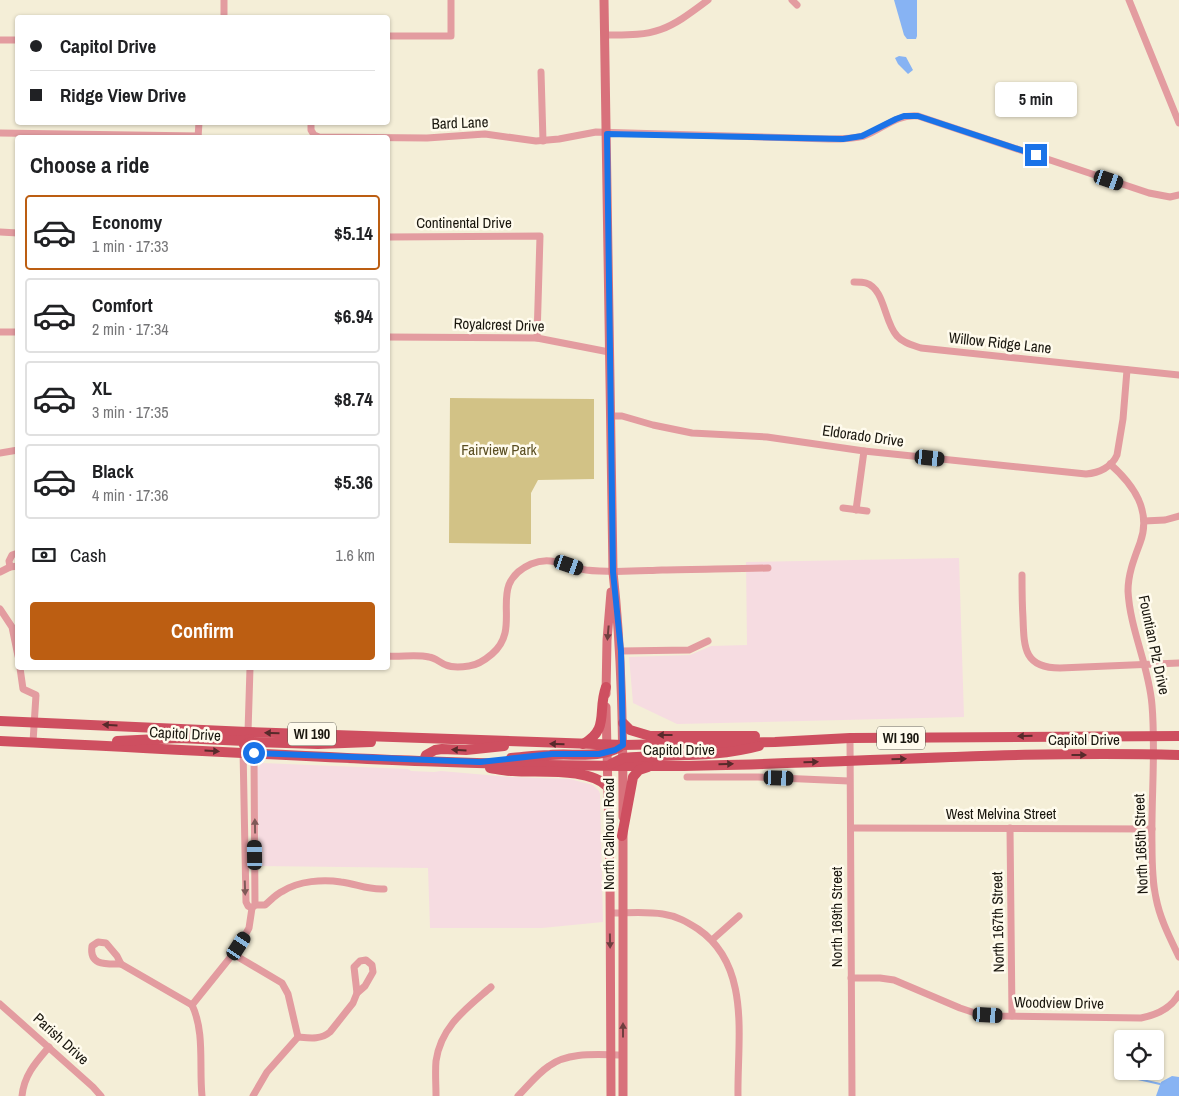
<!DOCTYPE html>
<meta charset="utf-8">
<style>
body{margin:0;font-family:"Archivo Narrow",sans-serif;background:#f2f2f2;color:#202124;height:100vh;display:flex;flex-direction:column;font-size:19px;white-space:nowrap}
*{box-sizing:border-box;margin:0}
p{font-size:16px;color:#757577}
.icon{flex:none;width:28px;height:28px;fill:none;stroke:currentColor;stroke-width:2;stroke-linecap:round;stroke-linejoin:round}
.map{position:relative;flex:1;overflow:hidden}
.side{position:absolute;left:15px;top:135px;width:375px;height:535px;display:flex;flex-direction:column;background:#fff;border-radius:5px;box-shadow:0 1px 4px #0004}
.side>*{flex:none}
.guide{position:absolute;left:15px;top:15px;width:375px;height:110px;border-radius:5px;box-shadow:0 1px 4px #0004;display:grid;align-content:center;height:110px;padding:0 15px;background:#fff}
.fabs{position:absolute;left:1114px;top:1030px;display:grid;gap:10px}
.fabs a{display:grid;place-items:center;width:50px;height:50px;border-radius:5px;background:#fff;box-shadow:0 1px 4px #0004;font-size:25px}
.end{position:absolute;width:22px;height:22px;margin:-11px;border:6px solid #1a73e8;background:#fff;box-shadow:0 0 0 2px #fff}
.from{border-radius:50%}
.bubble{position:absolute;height:35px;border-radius:5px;background:#fff;box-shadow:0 1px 4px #0004;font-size:16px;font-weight:700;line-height:35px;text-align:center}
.car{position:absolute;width:15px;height:30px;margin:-15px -8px;border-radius:6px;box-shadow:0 0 4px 1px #0007;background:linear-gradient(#222 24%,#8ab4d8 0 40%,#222 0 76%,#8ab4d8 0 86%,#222 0)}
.guide b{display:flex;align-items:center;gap:18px;height:48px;font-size:19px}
.guide b+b{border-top:1px solid #e0e0e0}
.guide i{width:12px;height:12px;background:#202124}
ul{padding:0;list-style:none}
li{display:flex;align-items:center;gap:15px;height:75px;margin:0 10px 8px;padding:0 5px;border:2px solid #e0e0e0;border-radius:5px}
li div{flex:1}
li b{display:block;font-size:19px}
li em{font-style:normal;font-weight:700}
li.current{border-color:#bc5e12}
li>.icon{width:45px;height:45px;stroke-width:1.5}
h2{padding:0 15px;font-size:22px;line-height:60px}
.pay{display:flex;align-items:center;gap:12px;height:55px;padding:0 15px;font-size:19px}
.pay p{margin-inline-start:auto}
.cta{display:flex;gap:10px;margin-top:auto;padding:10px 15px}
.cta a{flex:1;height:58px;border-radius:5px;background:#bc5e12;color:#fff;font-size:20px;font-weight:700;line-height:58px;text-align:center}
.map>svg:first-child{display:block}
.commercial{fill:#f6dce1}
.green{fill:#d2c286}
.water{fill:#87b3f3}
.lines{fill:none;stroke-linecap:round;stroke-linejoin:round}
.stream{stroke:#87b3f3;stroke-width:2}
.street{stroke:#e39ca0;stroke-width:7}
.secondary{stroke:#d8717b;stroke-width:9}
.primary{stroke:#ce4f60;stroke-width:10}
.oneway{fill:#6f3f3f}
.oneway2{fill:#582a2b}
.oneway3{fill:#7e5957}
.route{stroke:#1a73e8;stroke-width:6}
.labels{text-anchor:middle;stroke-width:5;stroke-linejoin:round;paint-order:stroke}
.shield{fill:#fffbed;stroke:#5e5b51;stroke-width:1}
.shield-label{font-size:14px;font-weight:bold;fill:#19160e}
.street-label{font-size:15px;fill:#19160e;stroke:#fffbed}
.park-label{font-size:15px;fill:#5b4f23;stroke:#fffbed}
</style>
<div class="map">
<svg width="1179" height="1096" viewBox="0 0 1179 1096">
<rect width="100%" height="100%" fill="#f4eed7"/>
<!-- commercial -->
<g class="commercial">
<polygon points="959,558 964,717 677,724 633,703 629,657 690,655 711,646 747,645 746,562"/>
<polygon points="262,763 408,769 411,771 434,772 441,771 510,777 570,779 593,785 599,791 600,794 603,922 542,928 430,928 428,868 259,866 257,774 257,767 259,767"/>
</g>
<!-- green -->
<polygon class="green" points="450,398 594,399 594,479 538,480 531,493 531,544 449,543"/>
<!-- water -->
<g class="water">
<polygon points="894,0 917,0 917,36 916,39 907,39 904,35"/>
<polygon points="899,56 906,57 913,70 908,74 898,64 895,58"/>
<polygon points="1172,1076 1179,1077 1179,1096 1156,1096 1161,1082"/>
</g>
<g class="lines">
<!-- stream -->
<polyline class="stream" points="1125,1076 1160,1084"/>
<!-- street -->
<g class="street">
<polyline points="224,0 224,18"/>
<polyline points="792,0 797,5"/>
<polyline points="1129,0 1179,123"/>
<path d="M605,35c52,1 62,-4 103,-35"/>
<polyline points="388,36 451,36 451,0"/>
<polyline points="0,40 18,40"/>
<polyline points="541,72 543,141"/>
<path d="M311,122v8l3,5 5,2 108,1 58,-4 51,7 23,-2 37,-7 233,7c11,0 24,0 35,-3 19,-7 32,-22 54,-20l231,77 21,4 9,-2"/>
<polyline points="0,133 198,136"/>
<polyline points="198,138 199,122"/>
<polyline points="0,232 18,233"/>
<polyline points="388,237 540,236 537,338"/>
<path d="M854,282c4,0 9,0 12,1 19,6 18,39 31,53 6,7 15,9 24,12l258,27"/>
<polyline points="0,332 18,332"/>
<polyline points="388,337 537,338 609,352"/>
<path d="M610,416h12l31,9 39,8 75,4 97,14 222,23c13,-1 26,-7 31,-19l6,-36 4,-49"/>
<polyline points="0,453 18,450"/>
<path d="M1110,464c24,21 42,47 30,79 -6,16 -12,31 -12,48 2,39 21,75 24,114 4,47 -1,93 0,140 0,18 0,35 4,53 4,21 14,40 23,59"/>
<polyline points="843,508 867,511"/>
<polyline points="856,510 864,451"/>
<polyline points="1144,521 1165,520 1179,516"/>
<polyline points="10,567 9,561 12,555 18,553"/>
<polyline points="0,572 10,567 18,566"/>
<path d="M1022,575c0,14 0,28 1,43 1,30 1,50 37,50l119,-5"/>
<polyline points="0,609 12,627 18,656"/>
<polyline points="621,651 689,650 708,641"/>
<path d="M388,656c13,1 29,-2 41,1 7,1 11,6 17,8 7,3 16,2 23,1 9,-1 16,-6 23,-12 33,-28 -8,-69 39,-90 21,-9 35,3 55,6 25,3 50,1 76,0 35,-1 70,-1 106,-2"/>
<polyline points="20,668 23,689 36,695 33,742"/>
<polyline points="850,738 852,1096"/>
<polyline points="243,749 246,902 248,906 252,908"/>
<polyline points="687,777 758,777 849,781"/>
<polyline points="851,828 1152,829"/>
<polyline points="1010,828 1012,1016"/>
<path d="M255,905h10c6,-5 11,-11 18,-14 16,-10 40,-12 58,-9 16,2 26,8 43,7"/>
<path d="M610,913c17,0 36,-2 53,1 14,2 24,8 35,15 54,37 39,111 40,167"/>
<polyline points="712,940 739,916"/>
<path d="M98,942l8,1 11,13 4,8c-15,0 -32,2 -29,-18z"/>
<polyline points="233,954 282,983 288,994 298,1037"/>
<polygon points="366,960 372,965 373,972 365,986 357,993 354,967 360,961"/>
<polyline points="121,964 192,1005"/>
<path d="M851,978h29l14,2 66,28 18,6 23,2 140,2c16,-3 30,-9 38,-24"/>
<polyline points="0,1004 93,1087 101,1096"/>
<polyline points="192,1005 233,954 244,937 249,928 252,908 255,905 254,758 248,732 250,668"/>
<path d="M192,1005c13,27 7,62 10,91"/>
<path d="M298,1037c11,1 23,3 32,-5l23,-29 4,-10"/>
<path d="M22,1096c2,-21 14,-34 27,-49"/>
<polyline points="253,1096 267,1072 298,1037"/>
<path d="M436,1096c0,-12 -1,-24 0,-35 5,-35 31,-53 55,-74"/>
<path d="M518,1096c10,-10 19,-22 31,-30 20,-15 51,-11 74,-11"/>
</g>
<!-- secondary -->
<g class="secondary">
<path d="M604,0l9,572c9,82 10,163 10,245"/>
<polyline points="606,694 607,640 611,592"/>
<polyline points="606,707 610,879 611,1096"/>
<polyline points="623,830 623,1096"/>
</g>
<!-- primary -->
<g class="primary">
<polyline points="0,721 248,732 623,745 775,742 850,738 1179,736"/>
<polyline points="623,723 630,730 650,736 755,736"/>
<path d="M0,741c225,10 450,26 675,25 168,-2 336,-16 504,-11"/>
<polyline points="117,741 179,738 245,741 250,739"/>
<path d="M583,744c27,-15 14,-32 23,-57"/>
<polyline points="244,745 251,742 318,744 371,742"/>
<path d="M511,758c13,-1 26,-3 39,-3 24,-2 49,4 70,-8"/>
<polyline points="424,760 426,755 435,750 442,749 466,750 504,746"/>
<path d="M611,764l12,-6c45,-4 92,0 136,-12"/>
<path d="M490,768c7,1 15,3 23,3 26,2 76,-4 95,16"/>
<polyline points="622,836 633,777 639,770 648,767"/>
</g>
</g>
<!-- one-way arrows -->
<defs><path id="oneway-solid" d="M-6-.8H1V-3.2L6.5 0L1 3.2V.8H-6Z" transform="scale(1.25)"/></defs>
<g class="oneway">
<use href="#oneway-solid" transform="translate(608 633) rotate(95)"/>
<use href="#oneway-solid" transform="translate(610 941) rotate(89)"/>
<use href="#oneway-solid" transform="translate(623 1030) rotate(-90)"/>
</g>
<g class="oneway2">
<use href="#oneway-solid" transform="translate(110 725) rotate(-177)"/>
<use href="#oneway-solid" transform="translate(272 733) rotate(-178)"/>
<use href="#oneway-solid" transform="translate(665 735) rotate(180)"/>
<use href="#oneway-solid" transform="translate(1025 736) rotate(179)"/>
<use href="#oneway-solid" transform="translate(557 744) rotate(-178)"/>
<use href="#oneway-solid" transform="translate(459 750) rotate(-177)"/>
<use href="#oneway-solid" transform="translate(212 751) rotate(3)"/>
<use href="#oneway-solid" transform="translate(1079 755)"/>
<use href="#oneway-solid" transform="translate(899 759) rotate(-2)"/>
<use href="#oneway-solid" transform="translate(811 762) rotate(-2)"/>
<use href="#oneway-solid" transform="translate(726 764) rotate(-2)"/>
</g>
<g class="oneway3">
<use href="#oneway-solid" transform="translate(255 826) rotate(-91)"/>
<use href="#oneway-solid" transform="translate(245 888) rotate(88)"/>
</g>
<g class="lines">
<!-- route -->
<polyline class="route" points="254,753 480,762 552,754 599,754 615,750 623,745 621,651 613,572 607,134 843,139 862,136 896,119 904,116 918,116 1036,155"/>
</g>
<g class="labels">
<!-- shield labels -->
<g class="shield">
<rect x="288" y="722.5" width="48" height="23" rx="4"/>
<rect x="877" y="726.5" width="48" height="23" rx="4"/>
</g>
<g class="shield-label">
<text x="312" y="739">WI 190</text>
<text x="901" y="743">WI 190</text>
</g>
<!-- street labels -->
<g class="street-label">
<text transform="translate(460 123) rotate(-2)" y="5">Bard Lane</text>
<text x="464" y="228">Continental Drive</text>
<text transform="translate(499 325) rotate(2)" y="5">Royalcrest Drive</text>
<text transform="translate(1000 343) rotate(6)" y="5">Willow Ridge Lane</text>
<text transform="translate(863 436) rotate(8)" y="5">Eldorado Drive</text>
<text transform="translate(1154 645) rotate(78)" y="5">Fountian Plz Drive</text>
<text transform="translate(185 734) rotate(3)" y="5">Capitol Drive</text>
<text x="1084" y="745">Capitol Drive</text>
<text x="679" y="755">Capitol Drive</text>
<text x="1001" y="819">West Melvina Street</text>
<text transform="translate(609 834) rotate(-90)" y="5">North Calhoun Road</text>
<text transform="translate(1141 844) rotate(-92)" y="5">North 165th Street</text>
<text transform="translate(837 917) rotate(-90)" y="5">North 169th Street</text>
<text transform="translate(998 922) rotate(-91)" y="5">North 167th Street</text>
<text transform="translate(1059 1003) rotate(1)" y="5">Woodview Drive</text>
<text transform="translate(61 1039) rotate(42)" y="5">Parish Drive</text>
</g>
<!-- park labels -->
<g class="park-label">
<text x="499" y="455">Fairview Park</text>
</g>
</g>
</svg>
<div class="fabs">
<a><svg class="icon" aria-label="locate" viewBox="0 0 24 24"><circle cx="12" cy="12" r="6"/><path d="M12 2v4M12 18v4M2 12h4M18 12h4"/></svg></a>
</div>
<i class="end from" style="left:254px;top:753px"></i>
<i class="end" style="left:1036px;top:155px"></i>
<div class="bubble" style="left:995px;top:82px;width:82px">5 min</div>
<i class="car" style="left:1109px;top:180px;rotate:109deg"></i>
<i class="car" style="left:930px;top:458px;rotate:96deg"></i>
<i class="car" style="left:569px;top:565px;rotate:109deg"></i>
<i class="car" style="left:779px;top:778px;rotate:92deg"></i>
<i class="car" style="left:255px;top:855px;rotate:359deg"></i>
<i class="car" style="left:239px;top:946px;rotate:33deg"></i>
<i class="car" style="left:988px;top:1015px;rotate:93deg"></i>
<div class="guide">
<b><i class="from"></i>Capitol Drive</b>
<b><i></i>Ridge View Drive</b>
</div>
<section class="side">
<h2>Choose a ride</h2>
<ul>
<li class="current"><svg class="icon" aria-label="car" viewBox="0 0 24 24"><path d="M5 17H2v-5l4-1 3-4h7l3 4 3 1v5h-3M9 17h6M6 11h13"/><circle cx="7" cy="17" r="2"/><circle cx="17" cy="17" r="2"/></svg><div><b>Economy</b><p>1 min · 17:33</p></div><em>$5.14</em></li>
<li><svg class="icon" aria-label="car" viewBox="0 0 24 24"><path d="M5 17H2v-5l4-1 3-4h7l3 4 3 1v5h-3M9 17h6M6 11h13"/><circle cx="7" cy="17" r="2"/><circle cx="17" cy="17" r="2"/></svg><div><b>Comfort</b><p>2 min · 17:34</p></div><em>$6.94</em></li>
<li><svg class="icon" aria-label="car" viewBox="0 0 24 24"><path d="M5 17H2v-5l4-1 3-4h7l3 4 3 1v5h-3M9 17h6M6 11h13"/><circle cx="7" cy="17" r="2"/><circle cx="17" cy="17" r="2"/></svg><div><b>XL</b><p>3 min · 17:35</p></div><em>$8.74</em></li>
<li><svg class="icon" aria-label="car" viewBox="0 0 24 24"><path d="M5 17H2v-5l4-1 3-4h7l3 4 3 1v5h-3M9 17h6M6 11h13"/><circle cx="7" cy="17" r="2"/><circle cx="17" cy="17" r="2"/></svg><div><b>Black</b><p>4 min · 17:36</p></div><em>$5.36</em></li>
</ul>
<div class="pay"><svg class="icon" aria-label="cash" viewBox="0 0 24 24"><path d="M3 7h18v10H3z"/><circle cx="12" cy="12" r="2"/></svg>Cash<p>1.6 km</p></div>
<div class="cta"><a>Confirm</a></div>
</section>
</div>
